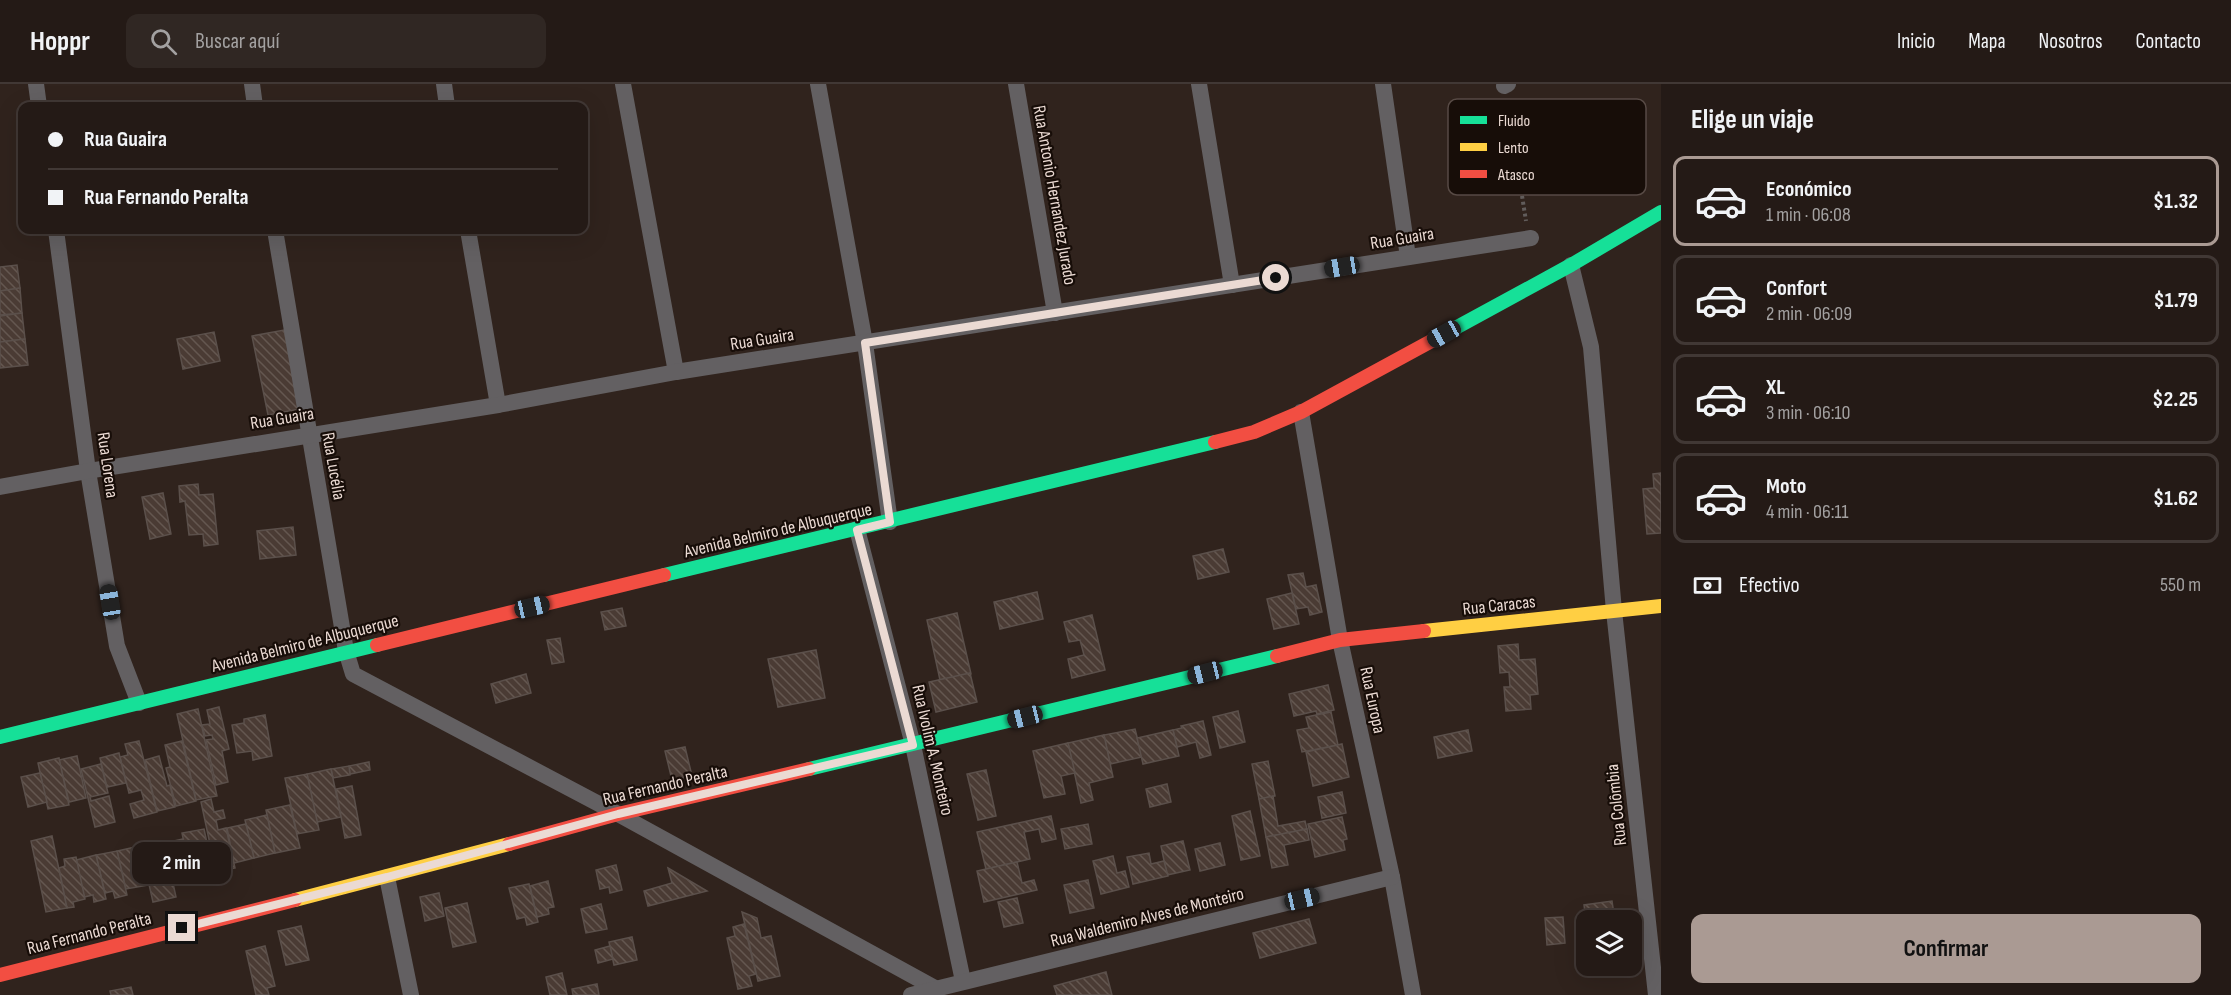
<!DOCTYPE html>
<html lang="es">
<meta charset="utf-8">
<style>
body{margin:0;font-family:"Sofia Sans Condensed",sans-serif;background:#302723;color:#f1f3f6;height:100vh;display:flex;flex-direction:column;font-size:22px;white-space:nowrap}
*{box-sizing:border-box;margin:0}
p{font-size:20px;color:#a3a1a1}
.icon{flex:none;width:33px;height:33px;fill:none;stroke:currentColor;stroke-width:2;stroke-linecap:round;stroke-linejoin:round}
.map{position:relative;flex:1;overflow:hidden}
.panel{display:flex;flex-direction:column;background:#241a16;width:570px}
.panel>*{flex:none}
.banner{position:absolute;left:18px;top:18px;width:570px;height:132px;border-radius:12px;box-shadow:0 6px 24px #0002,0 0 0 2px #413835;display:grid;align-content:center;height:132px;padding:0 30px;background:#241a16}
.tools{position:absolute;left:1576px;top:826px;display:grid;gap:12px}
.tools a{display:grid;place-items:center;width:66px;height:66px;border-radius:12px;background:#241a16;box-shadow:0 6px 24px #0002,0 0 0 2px #413835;font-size:30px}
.end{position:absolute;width:27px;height:27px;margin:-14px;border:8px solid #ebdad3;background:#111;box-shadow:0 0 0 3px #111}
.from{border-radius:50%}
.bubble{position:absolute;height:42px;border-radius:12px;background:#241a16;box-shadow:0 6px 24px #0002,0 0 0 2px #413835;font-size:20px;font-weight:700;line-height:42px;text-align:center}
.car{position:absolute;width:18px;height:36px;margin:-18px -9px;border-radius:8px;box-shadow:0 0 4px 2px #0007;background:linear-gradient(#222 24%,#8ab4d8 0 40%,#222 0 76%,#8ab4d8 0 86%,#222 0)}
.banner b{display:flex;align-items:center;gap:21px;height:57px;font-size:22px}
.banner b+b{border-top:2px solid #413835}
.banner i{width:15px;height:15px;background:#f1f3f6}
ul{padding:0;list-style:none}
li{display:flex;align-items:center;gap:18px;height:90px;margin:0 12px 9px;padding:0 18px;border:3px solid #413835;border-radius:12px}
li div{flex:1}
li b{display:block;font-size:22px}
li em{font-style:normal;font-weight:700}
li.selected{border-color:#aa9a93}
li>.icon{width:54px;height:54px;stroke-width:1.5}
h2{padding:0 30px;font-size:27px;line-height:72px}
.pay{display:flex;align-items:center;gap:15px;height:66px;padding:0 30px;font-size:22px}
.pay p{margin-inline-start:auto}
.cta{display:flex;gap:12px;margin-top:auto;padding:12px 30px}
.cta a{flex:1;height:69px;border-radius:12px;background:#aa9a93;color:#111;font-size:24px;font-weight:700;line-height:69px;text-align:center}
header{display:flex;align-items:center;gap:36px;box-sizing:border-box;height:84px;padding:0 30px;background:#241a16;border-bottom:2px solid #413835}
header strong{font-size:28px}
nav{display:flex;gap:33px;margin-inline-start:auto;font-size:21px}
.search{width:420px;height:54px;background:#302723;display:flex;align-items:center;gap:15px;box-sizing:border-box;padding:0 21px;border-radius:12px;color:#a3a1a1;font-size:22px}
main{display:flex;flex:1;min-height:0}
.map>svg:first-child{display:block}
.building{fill:url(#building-back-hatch);stroke:#5b504b;stroke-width:1.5}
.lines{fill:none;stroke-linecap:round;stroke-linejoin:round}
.path{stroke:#615c5b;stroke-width:4;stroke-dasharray:3 3;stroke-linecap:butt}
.street{stroke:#636062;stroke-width:16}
.fast{stroke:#16e098;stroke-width:14}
.slow{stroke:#ffcf43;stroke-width:14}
.jam{stroke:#f24e42;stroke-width:14}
.route{stroke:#ebdad3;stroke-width:8}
.labels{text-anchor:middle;stroke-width:4.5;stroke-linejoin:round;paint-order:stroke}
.street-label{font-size:18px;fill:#ebdad3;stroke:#170d08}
.key{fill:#170d08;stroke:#574a45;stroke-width:1.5}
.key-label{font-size:16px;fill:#ebdad3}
</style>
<header>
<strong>Hoppr</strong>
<div class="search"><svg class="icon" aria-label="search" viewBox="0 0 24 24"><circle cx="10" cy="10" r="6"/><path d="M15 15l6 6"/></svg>Buscar aquí</div>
<nav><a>Inicio</a><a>Mapa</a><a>Nosotros</a><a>Contacto</a></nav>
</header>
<main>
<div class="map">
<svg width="1661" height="911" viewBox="0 0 1661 911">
<defs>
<pattern id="building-back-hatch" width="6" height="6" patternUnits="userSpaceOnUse" patternTransform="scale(1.5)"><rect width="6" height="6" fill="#4a3b34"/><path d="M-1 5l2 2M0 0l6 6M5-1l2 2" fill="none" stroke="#645750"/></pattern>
</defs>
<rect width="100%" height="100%" fill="#30231d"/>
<!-- building -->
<g class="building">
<polygon points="17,181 20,204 0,207 0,183"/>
<polygon points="20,204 22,229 0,231 0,207"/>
<polygon points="22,229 25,255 0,258 0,232"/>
<polygon points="284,246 300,325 268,331 252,252"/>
<polygon points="214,248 220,277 183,285 177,255"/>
<polygon points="25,255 28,281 0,284 0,258"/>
<polygon points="1661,389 1661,449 1647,450 1643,405 1654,404 1653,390"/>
<polygon points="198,400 199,411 213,410 218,460 204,462 203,450 189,451 185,417 180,418 179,402"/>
<polygon points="163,409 171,450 150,455 142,413"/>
<polygon points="293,443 296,471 260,475 257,447"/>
<polygon points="1223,465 1229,488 1198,495 1193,472"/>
<polygon points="1303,489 1306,503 1316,501 1322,528 1310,531 1308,523 1296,525 1288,491"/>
<polygon points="1037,508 1043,535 1000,545 994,518"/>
<polygon points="1292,509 1299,540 1274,545 1267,515"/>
<polygon points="622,524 626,542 605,546 601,528"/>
<polygon points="957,529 971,590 940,596 927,536"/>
<polygon points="1092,531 1105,586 1072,594 1068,575 1084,571 1080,556 1069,558 1064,538"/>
<polygon points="560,554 564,578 552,580 547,556"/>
<polygon points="1518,560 1519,576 1535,575 1538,610 1530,611 1531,625 1506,627 1504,603 1510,603 1509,588 1500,589 1498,562"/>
<polygon points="816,566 825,614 778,623 768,575"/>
<polygon points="970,589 977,618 936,628 929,598"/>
<polygon points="526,590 531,609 496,619 491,600"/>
<polygon points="1328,601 1334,626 1317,630 1316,627 1294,632 1289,610"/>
<polygon points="219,623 229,665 222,667 228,698 216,701 206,656 213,655 212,651 205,652 202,641 210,640 207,626"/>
<polygon points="198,625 217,712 196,716 177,630"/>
<polygon points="1238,627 1245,658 1220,664 1213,633"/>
<polygon points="1331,628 1338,661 1302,668 1297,646 1309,644 1306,633"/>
<polygon points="265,631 272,672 253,676 252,667 237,669 232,641 244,639 244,635"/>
<polygon points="1203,637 1211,671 1200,674 1196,658 1177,663 1173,646 1182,644 1181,642"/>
<polygon points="1135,645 1142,673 1110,680 1104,651"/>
<polygon points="1173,646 1179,672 1143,680 1137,654"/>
<polygon points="1468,646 1472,667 1438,674 1434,653"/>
<polygon points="1104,651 1113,693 1089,699 1093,716 1081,719 1068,659"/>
<polygon points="139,657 157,728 134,734 130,720 144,716 141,706 129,709 120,673 128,671 125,660"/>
<polygon points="182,657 196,717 176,722 166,684 170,683 165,661"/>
<polygon points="1068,659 1075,689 1061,692 1065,710 1044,714 1033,667"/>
<polygon points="1342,660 1349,693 1313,702 1306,668"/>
<polygon points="685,663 692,692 672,696 665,667"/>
<polygon points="119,669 126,699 107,703 100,674"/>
<polygon points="77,672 86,714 69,718 59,676"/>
<polygon points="159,672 167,702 170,701 175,723 157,727 145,676"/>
<polygon points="59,674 69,721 48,725 38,679"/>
<polygon points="1268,677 1275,712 1259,715 1252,680"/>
<polygon points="369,678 370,686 350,690 349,682"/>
<polygon points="101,680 108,709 90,713 91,717 109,712 115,738 95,743 81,685"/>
<polygon points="349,682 350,691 333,694 331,685"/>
<polygon points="331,685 341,733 317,738 307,690"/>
<polygon points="986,686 996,732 978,736 967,690"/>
<polygon points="40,689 47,718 28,723 21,693"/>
<polygon points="307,690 319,746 297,750 285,694"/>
<polygon points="1167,700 1171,718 1150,723 1146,705"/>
<polygon points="352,702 361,751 345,754 336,705"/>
<polygon points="1342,708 1346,729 1322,734 1318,713"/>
<polygon points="1273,712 1278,742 1305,737 1307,745 1266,753 1259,715"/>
<polygon points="211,715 214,728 223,726 225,734 216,736 218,746 226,744 235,784 216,788 201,718"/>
<polygon points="290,721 300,764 275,769 266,726"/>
<polygon points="1250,727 1260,772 1241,776 1232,732"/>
<polygon points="267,731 275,769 254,774 245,736"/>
<polygon points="1051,732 1056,755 1042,758 1039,745 1024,748 1030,775 986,785 977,748"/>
<polygon points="1342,733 1347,755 1343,756 1345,766 1315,773 1308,740"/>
<polygon points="246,740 254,774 234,779 227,744"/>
<polygon points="1088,740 1092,760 1065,765 1061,745"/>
<polygon points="204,745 213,787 191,792 182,749"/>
<polygon points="1307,745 1309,756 1284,761 1288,781 1272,784 1266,753"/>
<polygon points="52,752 67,824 46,828 31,757"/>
<polygon points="183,755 191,792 173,795 165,759"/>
<polygon points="1183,757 1190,786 1167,791 1161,762"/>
<polygon points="1220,759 1225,781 1200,787 1195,765"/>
<polygon points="140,762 149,801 126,805 117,767"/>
<polygon points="165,763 176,813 153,818 142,769"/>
<polygon points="117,767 127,811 115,814 113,807 105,809 96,771"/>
<polygon points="1149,769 1151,780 1164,777 1168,792 1133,800 1127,773"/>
<polygon points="96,771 106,815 94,818 93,811 84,813 76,776"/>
<polygon points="1113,772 1117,789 1125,787 1129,803 1101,810 1093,777"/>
<polygon points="76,773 85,815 73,818 74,823 67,824 59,784 65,782 64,775"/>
<polygon points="1017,778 1022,799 1034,796 1037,806 984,818 977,787"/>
<polygon points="616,781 622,806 610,809 609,803 600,805 596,786"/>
<polygon points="668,784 707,807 648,822 644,807 672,799"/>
<polygon points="1088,796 1094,824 1070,829 1064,801"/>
<polygon points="548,797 554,823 548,824 549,830 537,833 530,802"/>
<polygon points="529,800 538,838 527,841 525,833 517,835 509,804"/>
<polygon points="439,809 444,832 425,837 420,813"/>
<polygon points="1017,814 1023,839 1004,843 998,818"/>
<polygon points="1612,817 1615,837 1587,837 1587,843 1584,821"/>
<polygon points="467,819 476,858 453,863 445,824"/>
<polygon points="601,820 607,845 586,849 581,825"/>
<polygon points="742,828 757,834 761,854 771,852 780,892 758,897"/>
<polygon points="1563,833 1565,859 1547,861 1545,834"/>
<polygon points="1309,835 1316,859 1260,874 1253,849"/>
<polygon points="744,840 756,890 749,892 752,902 738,905 727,854 735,852 733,843"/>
<polygon points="301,842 309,876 286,881 278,847"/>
<polygon points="632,853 637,876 614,881 609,858"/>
<polygon points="265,862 275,902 267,904 269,911 256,911 246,867"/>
<polygon points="610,862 613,875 598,879 595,866"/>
<polygon points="1106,888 1112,911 1057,911 1054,902"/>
<polygon points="562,889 567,911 550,911 546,893"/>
<polygon points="597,900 599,911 573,911 572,905"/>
<polygon points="131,903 133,911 111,911 110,907"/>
</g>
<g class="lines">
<!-- path -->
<polyline class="path" points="1507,17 1526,137"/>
<!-- street -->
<g class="street">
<polyline points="36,0 39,22"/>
<polyline points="252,0 255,22"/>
<polyline points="444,0 447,22"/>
<polyline points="623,0 676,288"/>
<polyline points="818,0 865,259 890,438"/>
<polyline points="1016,0 1055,229"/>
<polyline points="1199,0 1232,201"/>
<polyline points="1383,0 1408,173"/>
<polyline points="1504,2 1508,0"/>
<polyline points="56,146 88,387 117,562 139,619"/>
<polyline points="275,146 346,567 353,590 618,730 935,904"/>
<polyline points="468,146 498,321"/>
<polyline points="1571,181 1591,263 1614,527 1656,911"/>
<polyline points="1301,328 1340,556 1392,793 1413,911"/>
<polyline points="0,403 88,387 498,321 676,288 1531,154"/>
<polyline points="857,445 913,661 963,897"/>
<polyline points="387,793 411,911"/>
<polyline points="911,911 1392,793"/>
</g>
<!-- fast -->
<g class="fast">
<polyline points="1437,254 1571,181 1661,128"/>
<polyline points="664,491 1215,358"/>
<polyline points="0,653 377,561"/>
<polyline points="809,685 1277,572"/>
</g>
<!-- slow -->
<g class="slow">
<polyline points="1424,547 1661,522"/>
<polyline points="295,816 509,760"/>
</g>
<!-- jam -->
<g class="jam">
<polyline points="1215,358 1254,348 1301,328 1437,254"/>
<polyline points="377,561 664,491"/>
<polyline points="1277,572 1340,556 1424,547"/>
<polyline points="509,760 618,730 809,685"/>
<polyline points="0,891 295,816"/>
</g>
</g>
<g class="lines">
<!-- route -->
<polyline class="route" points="182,844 387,793 618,730 913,661 857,446 890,438 865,259 1276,194"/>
</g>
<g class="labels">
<!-- street labels -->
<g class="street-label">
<text transform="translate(1055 111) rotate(80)" y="6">Rua Antonio Hernandez Jurado</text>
<text transform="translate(1402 154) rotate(-9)" y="6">Rua Guaira</text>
<text transform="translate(762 255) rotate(-9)" y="6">Rua Guaira</text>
<text transform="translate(282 334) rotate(-9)" y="6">Rua Guaira</text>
<text transform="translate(108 381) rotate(82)" y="6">Rua Lorena</text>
<text transform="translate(334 382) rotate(80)" y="6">Rua Lucélia</text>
<text transform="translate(778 446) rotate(-13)" y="6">Avenida Belmiro de Albuquerque</text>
<text transform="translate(1499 521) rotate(-6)" y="6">Rua Caracas</text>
<text transform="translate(305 559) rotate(-14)" y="6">Avenida Belmiro de Albuquerque</text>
<text transform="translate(1373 616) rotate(78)" y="6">Rua Europa</text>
<text transform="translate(933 666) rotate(77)" y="6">Rua Ivolim A. Monteiro</text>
<text transform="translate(665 701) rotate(-13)" y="6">Rua Fernando Peralta</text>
<text transform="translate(1616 721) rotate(-96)" y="6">Rua Colômbia</text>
<text transform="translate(1147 833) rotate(-14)" y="6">Rua Waldemiro Alves de Monteiro</text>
<text transform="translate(89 849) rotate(-14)" y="6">Rua Fernando Peralta</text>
</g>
</g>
<!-- legend -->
<rect x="1448" y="15" width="198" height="96" rx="9" class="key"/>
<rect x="1460" y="32" width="27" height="8" fill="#16e098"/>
<rect x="1460" y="59" width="27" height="8" fill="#ffcf43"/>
<rect x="1460" y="86" width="27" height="8" fill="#f24e42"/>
<g class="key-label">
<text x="1498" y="42">Fluido</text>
<text x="1498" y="69">Lento</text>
<text x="1498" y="96">Atasco</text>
</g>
</svg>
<div class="tools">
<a><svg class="icon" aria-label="layers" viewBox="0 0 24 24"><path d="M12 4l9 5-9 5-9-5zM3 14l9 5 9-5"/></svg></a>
</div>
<i class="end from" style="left:1276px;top:194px"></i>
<i class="end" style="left:182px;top:844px"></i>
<div class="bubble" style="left:132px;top:758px;width:99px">2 min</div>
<i class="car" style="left:1342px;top:183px;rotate:261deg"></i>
<i class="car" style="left:1444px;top:250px;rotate:241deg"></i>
<i class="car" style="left:110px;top:518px;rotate:351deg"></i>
<i class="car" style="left:532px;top:523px;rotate:77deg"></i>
<i class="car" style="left:1205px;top:589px;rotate:256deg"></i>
<i class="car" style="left:1025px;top:633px;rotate:256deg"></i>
<i class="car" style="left:1302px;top:815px;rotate:77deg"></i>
<div class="banner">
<b><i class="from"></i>Rua Guaira</b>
<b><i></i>Rua Fernando Peralta</b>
</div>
</div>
<section class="panel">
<h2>Elige un viaje</h2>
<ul>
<li class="selected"><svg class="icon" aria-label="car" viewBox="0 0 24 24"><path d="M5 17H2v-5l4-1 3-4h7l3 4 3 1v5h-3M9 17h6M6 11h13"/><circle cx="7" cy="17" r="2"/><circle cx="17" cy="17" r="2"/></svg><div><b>Económico</b><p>1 min · 06:08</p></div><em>$1.32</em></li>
<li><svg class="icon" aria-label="car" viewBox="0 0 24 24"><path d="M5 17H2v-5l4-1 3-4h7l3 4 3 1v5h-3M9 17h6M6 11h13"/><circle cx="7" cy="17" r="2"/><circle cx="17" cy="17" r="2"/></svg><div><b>Confort</b><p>2 min · 06:09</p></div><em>$1.79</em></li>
<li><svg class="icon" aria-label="car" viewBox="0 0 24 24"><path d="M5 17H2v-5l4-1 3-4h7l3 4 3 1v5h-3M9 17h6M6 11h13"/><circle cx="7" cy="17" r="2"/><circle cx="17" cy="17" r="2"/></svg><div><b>XL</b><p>3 min · 06:10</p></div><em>$2.25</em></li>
<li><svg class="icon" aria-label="car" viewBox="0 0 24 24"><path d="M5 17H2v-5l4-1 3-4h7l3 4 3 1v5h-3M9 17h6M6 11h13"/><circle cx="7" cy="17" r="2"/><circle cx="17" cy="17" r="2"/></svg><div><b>Moto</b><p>4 min · 06:11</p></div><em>$1.62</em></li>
</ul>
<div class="pay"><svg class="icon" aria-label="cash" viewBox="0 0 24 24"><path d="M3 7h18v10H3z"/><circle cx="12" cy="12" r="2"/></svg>Efectivo<p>550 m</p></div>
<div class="cta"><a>Confirmar</a></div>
</section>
</main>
